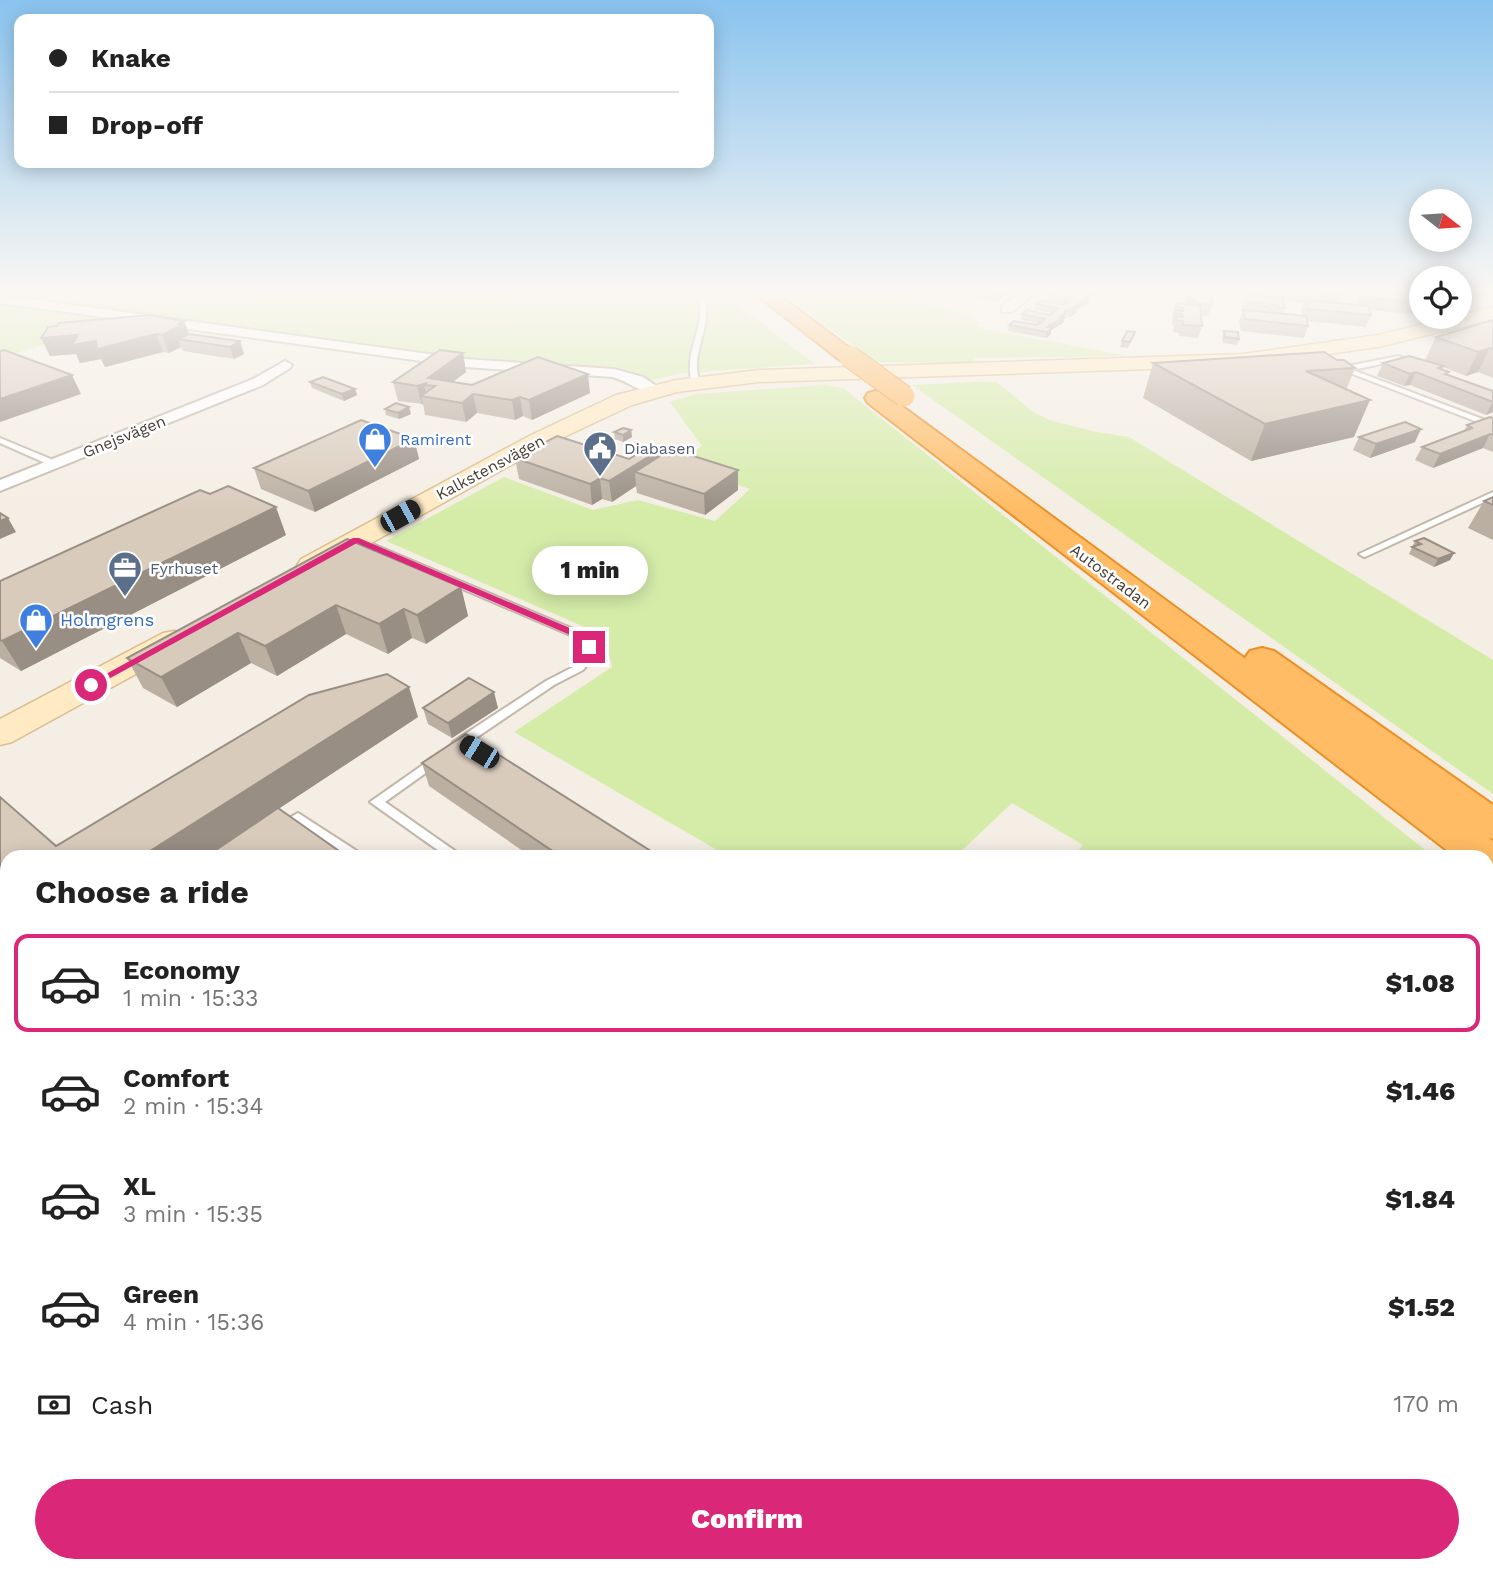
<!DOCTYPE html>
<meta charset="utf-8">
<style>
body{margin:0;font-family:"Work Sans",sans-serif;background:#f6f6f6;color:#222;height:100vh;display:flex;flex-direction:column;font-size:26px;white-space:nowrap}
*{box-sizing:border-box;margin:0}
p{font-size:23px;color:#767676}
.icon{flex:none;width:38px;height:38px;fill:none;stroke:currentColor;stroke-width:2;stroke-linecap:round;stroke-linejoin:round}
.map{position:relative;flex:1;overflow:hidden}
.drawer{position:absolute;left:0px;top:850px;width:1494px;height:723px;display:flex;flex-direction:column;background:#fff;border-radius:21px 21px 0 0;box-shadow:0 4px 18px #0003}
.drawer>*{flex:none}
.guide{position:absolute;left:14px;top:14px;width:700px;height:154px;border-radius:14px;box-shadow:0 4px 18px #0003;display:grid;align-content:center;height:154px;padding:0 35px;background:#fff}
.needle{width:46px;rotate:107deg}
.controls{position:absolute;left:1409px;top:189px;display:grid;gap:14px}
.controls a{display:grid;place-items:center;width:63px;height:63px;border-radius:50%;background:#fff;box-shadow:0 4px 18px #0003;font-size:35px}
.end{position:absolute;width:32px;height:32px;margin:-16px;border:9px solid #db2777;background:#fff;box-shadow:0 0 0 4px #fff}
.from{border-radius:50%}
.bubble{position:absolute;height:49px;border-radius:24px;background:#fff;box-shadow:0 4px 18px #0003;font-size:23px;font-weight:800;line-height:49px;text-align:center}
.car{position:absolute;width:21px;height:42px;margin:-21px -10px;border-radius:9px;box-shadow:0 0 5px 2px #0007;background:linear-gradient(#222 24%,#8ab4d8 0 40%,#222 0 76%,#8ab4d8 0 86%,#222 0)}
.guide b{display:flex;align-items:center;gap:24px;height:66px;font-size:26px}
.guide b+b{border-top:2px solid #e0e0e0}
.guide i{width:18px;height:18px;background:#222}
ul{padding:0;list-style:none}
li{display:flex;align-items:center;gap:21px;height:98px;margin:0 14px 10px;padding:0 21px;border:4px solid transparent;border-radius:14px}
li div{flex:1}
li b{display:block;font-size:26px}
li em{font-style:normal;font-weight:800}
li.on{border-color:#db2777}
li>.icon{width:63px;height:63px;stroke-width:1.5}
h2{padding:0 35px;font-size:32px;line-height:84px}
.pay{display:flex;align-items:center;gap:18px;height:77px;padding:0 35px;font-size:26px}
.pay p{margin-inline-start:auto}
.primary-button{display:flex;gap:14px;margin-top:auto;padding:14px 35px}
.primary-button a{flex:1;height:80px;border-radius:42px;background:#db2777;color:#fff;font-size:28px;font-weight:800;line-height:80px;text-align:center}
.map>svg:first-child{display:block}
.green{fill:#d5eca9}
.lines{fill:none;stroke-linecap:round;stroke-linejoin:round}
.lane-casing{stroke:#c3b7a9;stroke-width:4}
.street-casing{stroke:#c3b7a9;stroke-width:4}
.secondary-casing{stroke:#d8be90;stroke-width:3}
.highway-casing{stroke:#eb8f27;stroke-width:4}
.lane{fill:#fff;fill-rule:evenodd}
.street{fill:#fff;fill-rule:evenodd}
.secondary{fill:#ffeac3;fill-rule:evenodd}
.highway{fill:#ffbc64;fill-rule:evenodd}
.highway-bridge-casing{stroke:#eb8f27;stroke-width:23;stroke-linecap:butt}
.highway-bridge{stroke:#ffbc64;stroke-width:21}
.wall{fill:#bbafa2;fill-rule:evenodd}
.shaded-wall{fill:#988e84}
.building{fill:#d9cbbc;stroke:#988e84;stroke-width:2}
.route{fill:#db2777}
.labels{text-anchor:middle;stroke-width:5;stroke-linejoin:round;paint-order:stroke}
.far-street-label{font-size:16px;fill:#473d33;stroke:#fff}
.far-shop-label{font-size:16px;fill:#366cbe;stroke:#fff;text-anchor:start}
.far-service-label{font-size:16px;fill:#4e5e75;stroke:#fff;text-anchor:start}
.shop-label{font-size:18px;fill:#366cbe;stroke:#fff;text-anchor:start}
</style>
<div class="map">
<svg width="1493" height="1572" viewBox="0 0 1493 1572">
<rect width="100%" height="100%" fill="#f4eee4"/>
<!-- green -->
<g class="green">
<polygon points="0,292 721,292 815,364 683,373 649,381 637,373 615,367 460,359 0,296"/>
<polygon points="779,292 903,292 939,309 971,314 979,323 976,325 984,329 1128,356 973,358 975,360 968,363 876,362"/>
<polygon points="0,303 118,322 0,358"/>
<polygon points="972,382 997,382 1033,412 1052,421 1097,432 1129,437 1493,660 1493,794 912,385"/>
<polygon points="825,385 843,388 1434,857 1073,857 1083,845 1012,803 955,857 710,857 717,850 514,732 612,667 608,649 596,632 386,541 504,477 593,510 638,500 715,521 750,489 676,465 702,446 670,402 697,394"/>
<polygon points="1488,897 1493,901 1493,1247 1488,1242"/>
</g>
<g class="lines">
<!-- lane casing -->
<g class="lane-casing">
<g id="lane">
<path d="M696,292h6c15,32 -14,58 -2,91l-4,2 -4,-2c-10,-33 18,-59 4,-91z"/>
<polygon points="1399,356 1419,364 1416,366 1399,360 1353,370 1493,423 1493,428 1337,368"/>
<polygon points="0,438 58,462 59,464 52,466 0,443"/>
<polygon points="1493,492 1493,498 1367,556 1364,557 1359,554"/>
<polygon points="356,537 585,634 594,647 593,658 583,670 554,685 461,748 453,748 451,745 453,742 546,681 575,666 583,657 584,647 577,638 353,542 353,538"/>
<polygon points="437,755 443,759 441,762 385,802 465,858 449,858 370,802"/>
<polygon points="298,813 363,855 364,858 347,858 298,824 287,831 277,831 276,828 277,825"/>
<polygon points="7,1007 7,1022 0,1026 0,1011"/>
</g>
</g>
<!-- street casing -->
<g class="street-casing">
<g id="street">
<polygon points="1021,292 1036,292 1012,312 1002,312 1002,306"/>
<path d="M0,295l465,64 149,10 29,8 19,13 -8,5c-14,-4 -26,-13 -41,-18l-148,-10 -465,-64z"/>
<polygon points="285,361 292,365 290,368 263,385 0,491 0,480 253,379"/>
<polygon points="0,1097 7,1099 7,1139 0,1136"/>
<polygon points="328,1566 378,1566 381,1572 331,1572"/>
</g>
</g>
<!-- secondary casing -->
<g class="secondary-casing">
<g id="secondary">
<polygon points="1493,307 1493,319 1378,347 1243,366 759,382 677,392 632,405 547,445 321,571 311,573 301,571 297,565 301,559 531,435 616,395 676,380 759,370 1243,354 1378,335"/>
<polygon points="174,631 185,633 190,640 185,647 12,742 0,745 0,719 163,633"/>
</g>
</g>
<!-- highway casing -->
<g class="highway-casing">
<g id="highway">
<polygon points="753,292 775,292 860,356 857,361 841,361"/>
<polygon points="876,391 884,393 1247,660 1245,658 1250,651 1262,648 1274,651 1493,805 1493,839 1488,838 1493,841 1493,871 1488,873 1488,858 1457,858 868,403 865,398 868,393"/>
</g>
</g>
<!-- lane -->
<use href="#lane" class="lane"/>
<!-- street -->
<use href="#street" class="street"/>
<!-- secondary -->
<use href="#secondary" class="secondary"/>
<!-- highway -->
<use href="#highway" class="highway"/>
<!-- highway-bridge casing -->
<g class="highway-bridge-casing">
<polyline id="highway-bridge" points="849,356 904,396"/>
</g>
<!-- highway-bridge -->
<use href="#highway-bridge" class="highway-bridge"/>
</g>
<!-- wall -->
<g class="wall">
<polygon points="949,292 1007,292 1006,295 996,302 962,295 963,293 960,295"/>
<polygon points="1072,292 1100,292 1095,297 1091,296 1089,298 1088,303 1077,309 1076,313 1071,317 1066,316 1064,318 1063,323 1051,330 1051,334 1046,338 1008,331 1009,325 1037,325 1039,323 1021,320 1022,314 1050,315 1052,313 1035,310 1036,304 1063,305 1065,303 1048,300 1049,294 1076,295 1077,293"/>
<polygon points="1191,292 1219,292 1218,296 1211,295 1212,305 1208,316 1201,315 1202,326 1198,338 1179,336 1179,333 1173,332 1174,325 1172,325 1172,315 1176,303 1184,304 1187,296 1190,296"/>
<path d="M1248,292h92l1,3 -3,8 21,2 -2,-5 2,-7h-10l72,-1v23l-52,-5 2,5 -5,12 -59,-6 1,5 -4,12 -63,-7 -2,-10 4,-9 -1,-6 3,-11h3zM1283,301l21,2 -3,8 2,5 -20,-2 2,-6z"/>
<polygon points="1460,292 1477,292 1473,301 1460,299"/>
<polygon points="1493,320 1493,378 1478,372 1466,376 1443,367 1442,369 1448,375 1493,391 1493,412 1486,415 1410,385 1404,386 1377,376 1383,363 1425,360 1436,337"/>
<polygon points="184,321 189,334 240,341 244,354 234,359 183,351 181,347 169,353 163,352 105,367 101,359 80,363 76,354 50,356 41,338"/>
<polygon points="1224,331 1239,339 1237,345 1223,343 1222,337"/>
<polygon points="1135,332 1128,348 1120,347 1122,341"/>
<polygon points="463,353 466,372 453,382 472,385 590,393 532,420 523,416 515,420 477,413 466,422 425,415 423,404 398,401 393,382"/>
<polygon points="1337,360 1355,368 1346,390 1354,437 1251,461 1143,398 1153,363"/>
<polygon points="310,382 355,389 357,395 344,401 312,388"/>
<polygon points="385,409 411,414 399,419 386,415"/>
<polygon points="1493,418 1493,452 1483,448 1433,468 1415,460 1422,447 1464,431 1467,425"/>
<polygon points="631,430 632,437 623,442 615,439 614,432"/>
<polygon points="1359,437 1415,442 1370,458 1353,450"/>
<polygon points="414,439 419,459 315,512 261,489 254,468"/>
<polygon points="658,451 658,457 738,470 738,490 705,515 637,493 636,486 612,502 602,499 592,505 519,479 515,458 629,459"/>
<polygon points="1493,497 1493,540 1468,528 1484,501"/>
<polygon points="286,535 21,671 0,658 0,581"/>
<polygon points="347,539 461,587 468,616 426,644 412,638 388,654 346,634 277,676 251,663 177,707 143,688 127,658"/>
<polygon points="1415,541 1454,553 1450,560 1434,567 1409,554"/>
<polygon points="423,708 498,708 452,738 428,724"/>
<polygon points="418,717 278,809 7,858 7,927 0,920 0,797 56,846"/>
<polygon points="422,763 657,858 533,858 429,786"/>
<polygon points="1488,1303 1493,1307 1493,1565 1488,1561"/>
<polygon points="1363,1566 1387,1566 1395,1572 1349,1572"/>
</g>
<!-- shaded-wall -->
<g class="shaded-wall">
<polygon points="998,292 1007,292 1006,295 996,302"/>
<polygon points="1090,292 1092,292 1088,303 1077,309 1076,313 1071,317 1073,307"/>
<polygon points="1067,310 1063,323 1051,330 1051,334 1046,338 1047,327"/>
<polygon points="184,321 190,338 178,339 181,347 169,353 162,335 177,324"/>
<polygon points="156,334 163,352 105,367 101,359 80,363 76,354 50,356 41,338 78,335 96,341"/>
<polygon points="240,341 244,354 234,359 230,347"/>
<polygon points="1490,348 1478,372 1466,376 1478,352"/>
<polygon points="463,353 466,372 436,394 435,386 428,378"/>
<polygon points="1416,372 1410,385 1404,386 1410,374"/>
<polygon points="588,374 590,393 532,420 529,400"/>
<polygon points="72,375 81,394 0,422 0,399"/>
<polygon points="427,383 424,385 427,397 421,396 423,404 422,405 417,386"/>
<polygon points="355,389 357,395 344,401 342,394"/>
<polygon points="473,394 477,413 466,422 462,403"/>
<polygon points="520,397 523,416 515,420 512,400"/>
<polygon points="1370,400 1354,437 1251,461 1265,424"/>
<polygon points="1493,402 1493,412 1486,415"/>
<polygon points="409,407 411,414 399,419 398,413"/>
<polygon points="1421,429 1415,442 1370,458 1376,444"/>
<polygon points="631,430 632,437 623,442 623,435"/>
<polygon points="1490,434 1483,448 1433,468 1440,454"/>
<polygon points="414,439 419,459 315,512 308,491"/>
<polygon points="658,451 659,472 635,472 636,486 612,502 609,481"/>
<polygon points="738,470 738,490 705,515 704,494"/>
<polygon points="600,478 602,499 592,505 590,484"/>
<polygon points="276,507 286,535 21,671 2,641"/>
<polygon points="8,518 16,532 0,539 0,521"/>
<polygon points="1454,553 1450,560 1434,567 1438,559"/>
<polygon points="461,587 468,616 426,644 417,615"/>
<polygon points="336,605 346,634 277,676 265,646"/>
<polygon points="404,609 412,638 388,654 379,624"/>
<polygon points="238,633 251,663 177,707 161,677"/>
<polygon points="409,687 418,717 204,858 139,858"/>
<polygon points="494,692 498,708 452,738 448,723"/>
</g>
<!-- building -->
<g class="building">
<polygon points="1052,292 1064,292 1076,295 1079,292 1090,292 1085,296 1089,297 1073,307 1077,307 1072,311 1067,310 1060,317 1064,318 1047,327 1052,328 1047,332 1009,325 1014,321 1037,325 1045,319 1022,314 1027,310 1050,315 1058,308 1036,304 1041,300 1063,305 1071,298 1049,294"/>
<polygon points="1193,292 1211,292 1212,305 1194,303 1194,300 1187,299 1187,296 1193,296"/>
<polygon points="1311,292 1340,292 1341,295"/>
<polygon points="1363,292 1403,292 1421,294 1421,303 1365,297"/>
<polygon points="1245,295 1282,298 1285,308 1278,308 1278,305 1269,304 1269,307 1264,306 1263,303 1247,302"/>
<polygon points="1306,300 1368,306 1371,315 1308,309"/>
<polygon points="1176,303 1200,306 1202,326 1183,325 1183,321 1176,320 1176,316 1183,317 1182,314 1175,313 1175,310 1183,311 1183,308 1176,307"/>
<polygon points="1243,310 1306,316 1308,326 1245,319"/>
<polygon points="150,315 184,321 177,324 184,324 162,335 156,334 97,349 96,341 72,345 78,335 41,338 48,327 57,326 59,323"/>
<polygon points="1493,320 1493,349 1490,348 1478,352 1436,337"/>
<polygon points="1127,331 1135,332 1130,342 1122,341"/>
<polygon points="1224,331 1238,332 1239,339 1225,337"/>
<polygon points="189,334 240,341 230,347 178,339"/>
<polygon points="4,350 72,375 0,399 0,351"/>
<polygon points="440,350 463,353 428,378 472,385 538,357 588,374 529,400 520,397 512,400 473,394 462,403 421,396 435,386 424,385 427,383 417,386 393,382"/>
<polygon points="1324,352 1337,360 1344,360 1355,368 1306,371 1370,400 1265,424 1153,363"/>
<polygon points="1409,356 1444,366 1438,368 1449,372 1445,374 1493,391 1493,402 1416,372 1410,374 1383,363"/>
<polygon points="323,377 355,389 342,394 310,382"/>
<polygon points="396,403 409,407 398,413 385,409"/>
<polygon points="1490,417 1493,418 1493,435 1490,434 1440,454 1422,447 1472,428 1467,425"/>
<polygon points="361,420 414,439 308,491 254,468"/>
<polygon points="1405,422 1421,429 1376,444 1359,437"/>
<polygon points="623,428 631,430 623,435 614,432"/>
<polygon points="557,436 629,459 647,448 658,451 609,481 600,478 590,484 515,458"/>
<polygon points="671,449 738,470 704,494 635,472"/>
<polygon points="228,486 276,507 2,641 0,640 0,581 200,490 210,494"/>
<polygon points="1493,497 1493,505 1484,501"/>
<polygon points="0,513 8,518 0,521"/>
<polygon points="1424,538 1454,553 1438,559 1412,547 1421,544 1415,541"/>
<polygon points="347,539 461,587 417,615 404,609 379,624 336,605 265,646 238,633 161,677 127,658"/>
<polygon points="387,674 409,687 139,858 7,858 7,922 0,915 0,797 56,846 309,695"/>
<polygon points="469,678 494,692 448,723 423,708"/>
<polygon points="466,734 657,855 654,858 563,858 422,763"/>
<polygon points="278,808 349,858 204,858"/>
<polygon points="1488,1303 1493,1307 1493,1520 1488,1516"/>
<polygon points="577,1566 608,1566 612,1572 572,1572"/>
<polygon points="730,1566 1018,1566 1015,1572 725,1572"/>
<polygon points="1377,1566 1387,1566 1395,1572 1374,1572"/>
</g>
<!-- sky -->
<linearGradient id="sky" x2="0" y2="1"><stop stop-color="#89c3ee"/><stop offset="0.57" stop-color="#faf7f3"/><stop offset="1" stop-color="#faf7f3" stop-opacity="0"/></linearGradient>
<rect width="1493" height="512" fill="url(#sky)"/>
<!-- route -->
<polygon class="route" points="353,538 359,538 584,634 594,647 586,649 577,638 357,543 94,687 86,685"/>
<!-- icons -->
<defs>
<g id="shop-pin" transform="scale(1.75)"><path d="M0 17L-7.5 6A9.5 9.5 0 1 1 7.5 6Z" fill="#3f7fe0" stroke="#fff"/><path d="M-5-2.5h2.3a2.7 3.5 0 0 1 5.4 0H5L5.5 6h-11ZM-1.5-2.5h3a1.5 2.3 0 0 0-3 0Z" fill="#fff"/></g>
<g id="civic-pin" transform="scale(1.75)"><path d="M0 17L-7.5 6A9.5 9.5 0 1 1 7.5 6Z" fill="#5c6f8a" stroke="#fff"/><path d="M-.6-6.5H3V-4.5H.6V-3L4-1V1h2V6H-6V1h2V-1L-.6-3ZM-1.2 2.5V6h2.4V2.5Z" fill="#fff"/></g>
<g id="office-pin" transform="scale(1.75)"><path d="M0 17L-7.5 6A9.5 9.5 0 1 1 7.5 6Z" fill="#5c6f8a" stroke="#fff"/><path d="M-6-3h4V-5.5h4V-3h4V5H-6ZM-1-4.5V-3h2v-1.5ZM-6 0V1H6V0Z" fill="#fff"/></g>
</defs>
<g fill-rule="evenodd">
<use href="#shop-pin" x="375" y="439"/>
<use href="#civic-pin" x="600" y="448"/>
<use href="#office-pin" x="125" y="568"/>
<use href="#shop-pin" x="36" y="620"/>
</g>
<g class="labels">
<!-- far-street labels -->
<g class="far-street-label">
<text transform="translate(124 436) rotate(-22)" y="6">Gnejsvägen</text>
<text transform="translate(490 467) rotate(-28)" y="6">Kalkstensvägen</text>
<text transform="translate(1111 576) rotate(37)" y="6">Autostradan</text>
</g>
<!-- far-shop labels -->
<g class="far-shop-label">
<text x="400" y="445">Ramirent</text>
</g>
<!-- far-service labels -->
<g class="far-service-label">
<text x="624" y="454">Diabasen</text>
<text x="150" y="574">Fyrhuset</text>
</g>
<!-- shop labels -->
<g class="shop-label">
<text x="60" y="626">Holmgrens</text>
</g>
</g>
</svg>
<div class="controls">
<a><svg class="needle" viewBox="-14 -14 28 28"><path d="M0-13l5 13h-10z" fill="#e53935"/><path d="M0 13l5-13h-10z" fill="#767676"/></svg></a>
<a><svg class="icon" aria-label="locate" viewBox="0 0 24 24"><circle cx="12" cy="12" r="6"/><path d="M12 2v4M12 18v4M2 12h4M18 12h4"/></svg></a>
</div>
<i class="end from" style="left:91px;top:685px"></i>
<i class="end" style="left:589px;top:647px"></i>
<div class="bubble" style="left:532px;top:546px;width:116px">1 min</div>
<i class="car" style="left:400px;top:516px;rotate:61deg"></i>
<i class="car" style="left:479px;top:752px;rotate:301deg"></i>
<div class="guide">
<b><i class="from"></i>Knake</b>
<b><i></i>Drop-off</b>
</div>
<section class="drawer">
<h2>Choose a ride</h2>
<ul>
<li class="on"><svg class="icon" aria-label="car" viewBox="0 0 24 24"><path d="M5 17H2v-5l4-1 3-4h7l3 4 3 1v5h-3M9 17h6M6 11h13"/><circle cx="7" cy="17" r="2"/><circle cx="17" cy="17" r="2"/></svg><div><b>Economy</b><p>1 min · 15:33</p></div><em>$1.08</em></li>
<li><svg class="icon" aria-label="car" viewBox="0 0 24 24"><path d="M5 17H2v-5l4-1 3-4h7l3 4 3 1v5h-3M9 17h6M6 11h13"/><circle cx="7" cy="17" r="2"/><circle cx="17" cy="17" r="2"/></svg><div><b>Comfort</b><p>2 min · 15:34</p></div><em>$1.46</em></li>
<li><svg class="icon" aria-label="car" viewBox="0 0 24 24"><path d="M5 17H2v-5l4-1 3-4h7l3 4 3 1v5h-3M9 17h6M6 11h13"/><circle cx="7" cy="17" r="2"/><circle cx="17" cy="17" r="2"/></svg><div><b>XL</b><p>3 min · 15:35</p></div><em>$1.84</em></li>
<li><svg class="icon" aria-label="car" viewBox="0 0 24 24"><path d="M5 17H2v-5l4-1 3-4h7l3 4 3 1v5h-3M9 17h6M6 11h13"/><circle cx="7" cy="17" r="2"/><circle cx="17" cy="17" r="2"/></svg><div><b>Green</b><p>4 min · 15:36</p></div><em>$1.52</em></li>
</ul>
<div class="pay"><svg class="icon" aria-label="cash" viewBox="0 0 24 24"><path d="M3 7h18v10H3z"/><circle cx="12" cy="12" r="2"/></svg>Cash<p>170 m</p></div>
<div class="primary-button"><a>Confirm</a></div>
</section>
</div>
